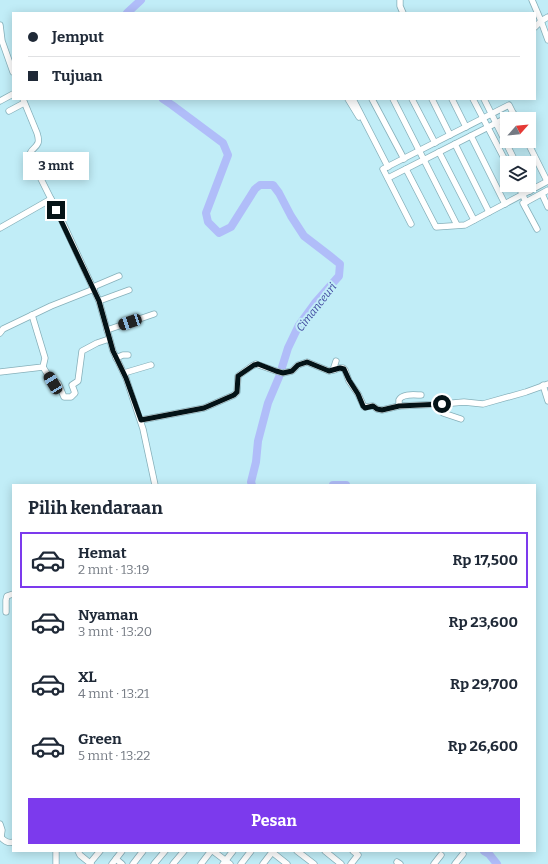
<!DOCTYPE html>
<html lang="id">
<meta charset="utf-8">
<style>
body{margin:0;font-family:Bitter,serif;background:#f6f6f7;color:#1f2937;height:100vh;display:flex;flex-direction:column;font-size:15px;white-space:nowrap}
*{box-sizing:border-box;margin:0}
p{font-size:13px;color:#747a83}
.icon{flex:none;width:22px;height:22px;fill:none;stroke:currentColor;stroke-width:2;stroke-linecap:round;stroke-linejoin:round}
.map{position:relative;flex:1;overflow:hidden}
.drawer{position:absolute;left:12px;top:484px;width:524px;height:368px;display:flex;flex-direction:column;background:#fff;border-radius:0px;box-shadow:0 2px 10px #0003}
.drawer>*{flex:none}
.hud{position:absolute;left:12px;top:12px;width:524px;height:88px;border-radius:0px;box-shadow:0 2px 10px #0003;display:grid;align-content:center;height:88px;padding:0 16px;background:#fff}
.needle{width:26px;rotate:63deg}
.tools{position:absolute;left:500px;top:112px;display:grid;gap:8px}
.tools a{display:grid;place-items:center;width:36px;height:36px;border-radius:0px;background:#fff;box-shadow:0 2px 10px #0003;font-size:20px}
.end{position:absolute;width:18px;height:18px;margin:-9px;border:5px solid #041317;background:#fff;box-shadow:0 0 0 2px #fff}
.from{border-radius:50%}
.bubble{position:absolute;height:28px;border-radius:0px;background:#fff;box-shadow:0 2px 10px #0003;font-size:13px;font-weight:700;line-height:28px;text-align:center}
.car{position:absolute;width:12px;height:24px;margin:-12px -6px;border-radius:5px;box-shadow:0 0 3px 1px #0007;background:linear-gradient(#222 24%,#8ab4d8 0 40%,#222 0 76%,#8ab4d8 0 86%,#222 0)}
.hud b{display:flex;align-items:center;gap:14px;height:38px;font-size:15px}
.hud b+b{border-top:1px solid #e0e1e3}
.hud i{width:10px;height:10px;background:#1f2937}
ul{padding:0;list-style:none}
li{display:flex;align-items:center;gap:12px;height:56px;margin:0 8px 6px;padding:0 8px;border:2px solid transparent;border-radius:0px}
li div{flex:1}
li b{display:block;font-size:15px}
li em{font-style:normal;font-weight:700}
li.selected{border-color:#7c3aed}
li>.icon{width:36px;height:36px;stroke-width:1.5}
h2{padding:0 16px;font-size:18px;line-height:48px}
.primary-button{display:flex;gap:8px;margin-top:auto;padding:8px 16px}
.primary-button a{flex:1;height:46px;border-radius:0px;background:#7c3aed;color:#fff;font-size:16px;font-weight:700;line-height:46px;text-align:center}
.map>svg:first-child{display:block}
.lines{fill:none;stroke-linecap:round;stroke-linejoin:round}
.river{stroke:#b0bdf9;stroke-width:8}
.minor-casing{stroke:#86b0ba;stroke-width:7}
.minor{stroke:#fff;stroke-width:5.5}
.route{stroke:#041317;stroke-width:5}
.labels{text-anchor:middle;stroke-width:4;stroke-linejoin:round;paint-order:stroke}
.water-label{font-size:11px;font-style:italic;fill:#40489f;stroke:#c1edf7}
</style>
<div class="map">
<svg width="548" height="864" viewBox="0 0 548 864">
<rect width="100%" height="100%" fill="#c1edf7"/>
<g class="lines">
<!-- river -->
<g class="river">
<polyline points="127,13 141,0"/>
<polyline points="163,99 172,105 223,143 228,155 206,213 208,222 219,233 231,227 255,189 260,185 273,185 279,193 291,216 304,236 330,256 340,264 339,276 315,303 299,325 288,348 279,377 268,403 258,441 256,462 251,482 252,485"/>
<polyline points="333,485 346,485"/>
<polyline points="484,851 489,854 497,864"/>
</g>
<!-- minor casing -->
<g class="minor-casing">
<g id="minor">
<polyline points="400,0 400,6 403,13"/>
<polyline points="532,0 541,21 548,40"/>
<polyline points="0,25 2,41 13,72"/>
<polyline points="535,27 541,21 548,17"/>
<path d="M23,99l14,34c1,3 2,7 1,10 -3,7 -9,6 -8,14l32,64 37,80 14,50 13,27 17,51 12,56"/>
<polyline points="348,99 359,117"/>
<polyline points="353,99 388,167"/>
<polyline points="372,99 404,159"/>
<polyline points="393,99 457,225"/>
<polyline points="412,99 435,143"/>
<polyline points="432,99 450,135"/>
<polyline points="452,99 466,127"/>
<polyline points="473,99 507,164"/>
<polyline points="484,99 516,163"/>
<polyline points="0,101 13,94"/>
<polyline points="9,111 24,103"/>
<polyline points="471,136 505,204"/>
<polyline points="527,141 547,181"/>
<polyline points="455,144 489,212"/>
<polyline points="439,152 474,220"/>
<polyline points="406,169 436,227 465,225 548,181"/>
<polyline points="388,178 514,114"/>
<polyline points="518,185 526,202 548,190"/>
<polyline points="527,185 530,191"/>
<polyline points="542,194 548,207"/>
<polyline points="526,202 523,203 537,229"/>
<polyline points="411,224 383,169 509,105 516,119"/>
<polyline points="0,228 51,199"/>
<polyline points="93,287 119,276"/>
<polyline points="99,301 129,290"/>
<polyline points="107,330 154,314"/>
<polyline points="0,333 3,329 51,306 94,289"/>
<polyline points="116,358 123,355 128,355"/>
<polyline points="43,367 53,383 58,383 64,397 71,397 75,393 72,385 78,381 82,351 97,343 109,339"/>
<polyline points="334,370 334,367 336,361"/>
<polyline points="0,372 43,367 45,358 32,315"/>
<polyline points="124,373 151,365"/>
<polyline points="543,385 548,401"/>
<polyline points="442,404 442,410 443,413 461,419"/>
<path d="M399,406c0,0 0,-6 0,-6 3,-7 17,-5 22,-5"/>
<polyline points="141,420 204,408 234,395 237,392 238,376 252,366 256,364 276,371 283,373 292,371 298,365 307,362 329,371 340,368 343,368 345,370 349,381 358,394 364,407 373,406 377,409 382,410 399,406 442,404 464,402 483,404 526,392 548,384"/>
<polyline points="6,612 6,600 7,596 13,594"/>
<polyline points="0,824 2,830 1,837"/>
<path d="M0,836c3,4 7,8 13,6"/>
<polyline points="78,851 80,855 91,864"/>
<polyline points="213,851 230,864"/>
<polyline points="297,851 314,864"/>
<polyline points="325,851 341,864"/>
<polyline points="272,852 287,864"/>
<polyline points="116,859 122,864"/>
<polyline points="397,862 400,864"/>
<polyline points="90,863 100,851"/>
<polyline points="56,864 56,851"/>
<polyline points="112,864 122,851"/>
<polyline points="133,864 143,851"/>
<polyline points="154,864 165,851"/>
<polyline points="173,864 184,851"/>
<polyline points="201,864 211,851"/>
<polyline points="223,864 233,851"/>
<polyline points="241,864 251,851"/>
<polyline points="263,864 273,851"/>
<polyline points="351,864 358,855 353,851"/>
<polyline points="434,864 441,855"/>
<polyline points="455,864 463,854"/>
</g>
</g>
<!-- minor -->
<use href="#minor" class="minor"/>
</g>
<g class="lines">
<!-- route -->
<polyline class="route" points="56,210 99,301 113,351 126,378 141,420 204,408 234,395 237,392 238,376 254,365 258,364 276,371 283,373 292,371 298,365 307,362 329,371 340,368 344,369 349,380 358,394 363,406 365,408 373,406 377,409 382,410 399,406 442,404"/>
</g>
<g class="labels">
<!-- water labels -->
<g class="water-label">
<text transform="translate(316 307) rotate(-52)" y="4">Cimanceuri</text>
</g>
</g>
</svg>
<div class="tools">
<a><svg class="needle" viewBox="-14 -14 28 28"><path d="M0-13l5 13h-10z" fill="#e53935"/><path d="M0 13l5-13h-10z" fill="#747a83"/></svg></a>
<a><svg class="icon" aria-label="layers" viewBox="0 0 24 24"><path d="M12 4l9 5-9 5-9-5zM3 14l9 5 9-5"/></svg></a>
</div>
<i class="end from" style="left:442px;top:404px"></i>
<i class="end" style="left:56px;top:210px"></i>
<div class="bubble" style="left:23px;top:152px;width:66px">3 mnt</div>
<i class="car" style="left:130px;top:322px;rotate:251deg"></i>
<i class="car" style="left:53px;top:383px;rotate:329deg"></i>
<div class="hud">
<b><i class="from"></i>Jemput</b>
<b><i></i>Tujuan</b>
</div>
<section class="drawer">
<h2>Pilih kendaraan</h2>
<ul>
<li class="selected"><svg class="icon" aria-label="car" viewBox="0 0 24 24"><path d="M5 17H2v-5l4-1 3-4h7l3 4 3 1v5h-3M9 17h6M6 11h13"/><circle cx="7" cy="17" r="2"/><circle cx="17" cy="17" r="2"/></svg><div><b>Hemat</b><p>2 mnt · 13:19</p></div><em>Rp 17,500</em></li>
<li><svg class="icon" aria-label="car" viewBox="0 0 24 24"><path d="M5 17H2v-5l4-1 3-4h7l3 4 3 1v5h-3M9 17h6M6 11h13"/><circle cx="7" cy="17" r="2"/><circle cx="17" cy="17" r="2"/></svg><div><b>Nyaman</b><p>3 mnt · 13:20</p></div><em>Rp 23,600</em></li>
<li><svg class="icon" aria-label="car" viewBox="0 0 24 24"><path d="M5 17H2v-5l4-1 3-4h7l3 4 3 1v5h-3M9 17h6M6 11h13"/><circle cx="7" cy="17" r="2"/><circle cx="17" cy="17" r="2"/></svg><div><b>XL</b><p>4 mnt · 13:21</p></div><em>Rp 29,700</em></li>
<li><svg class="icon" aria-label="car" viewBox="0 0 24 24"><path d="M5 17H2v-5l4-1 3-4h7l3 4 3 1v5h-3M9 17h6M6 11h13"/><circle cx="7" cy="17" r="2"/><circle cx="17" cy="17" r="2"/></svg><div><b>Green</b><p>5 mnt · 13:22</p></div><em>Rp 26,600</em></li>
</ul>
<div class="primary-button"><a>Pesan</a></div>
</section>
</div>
